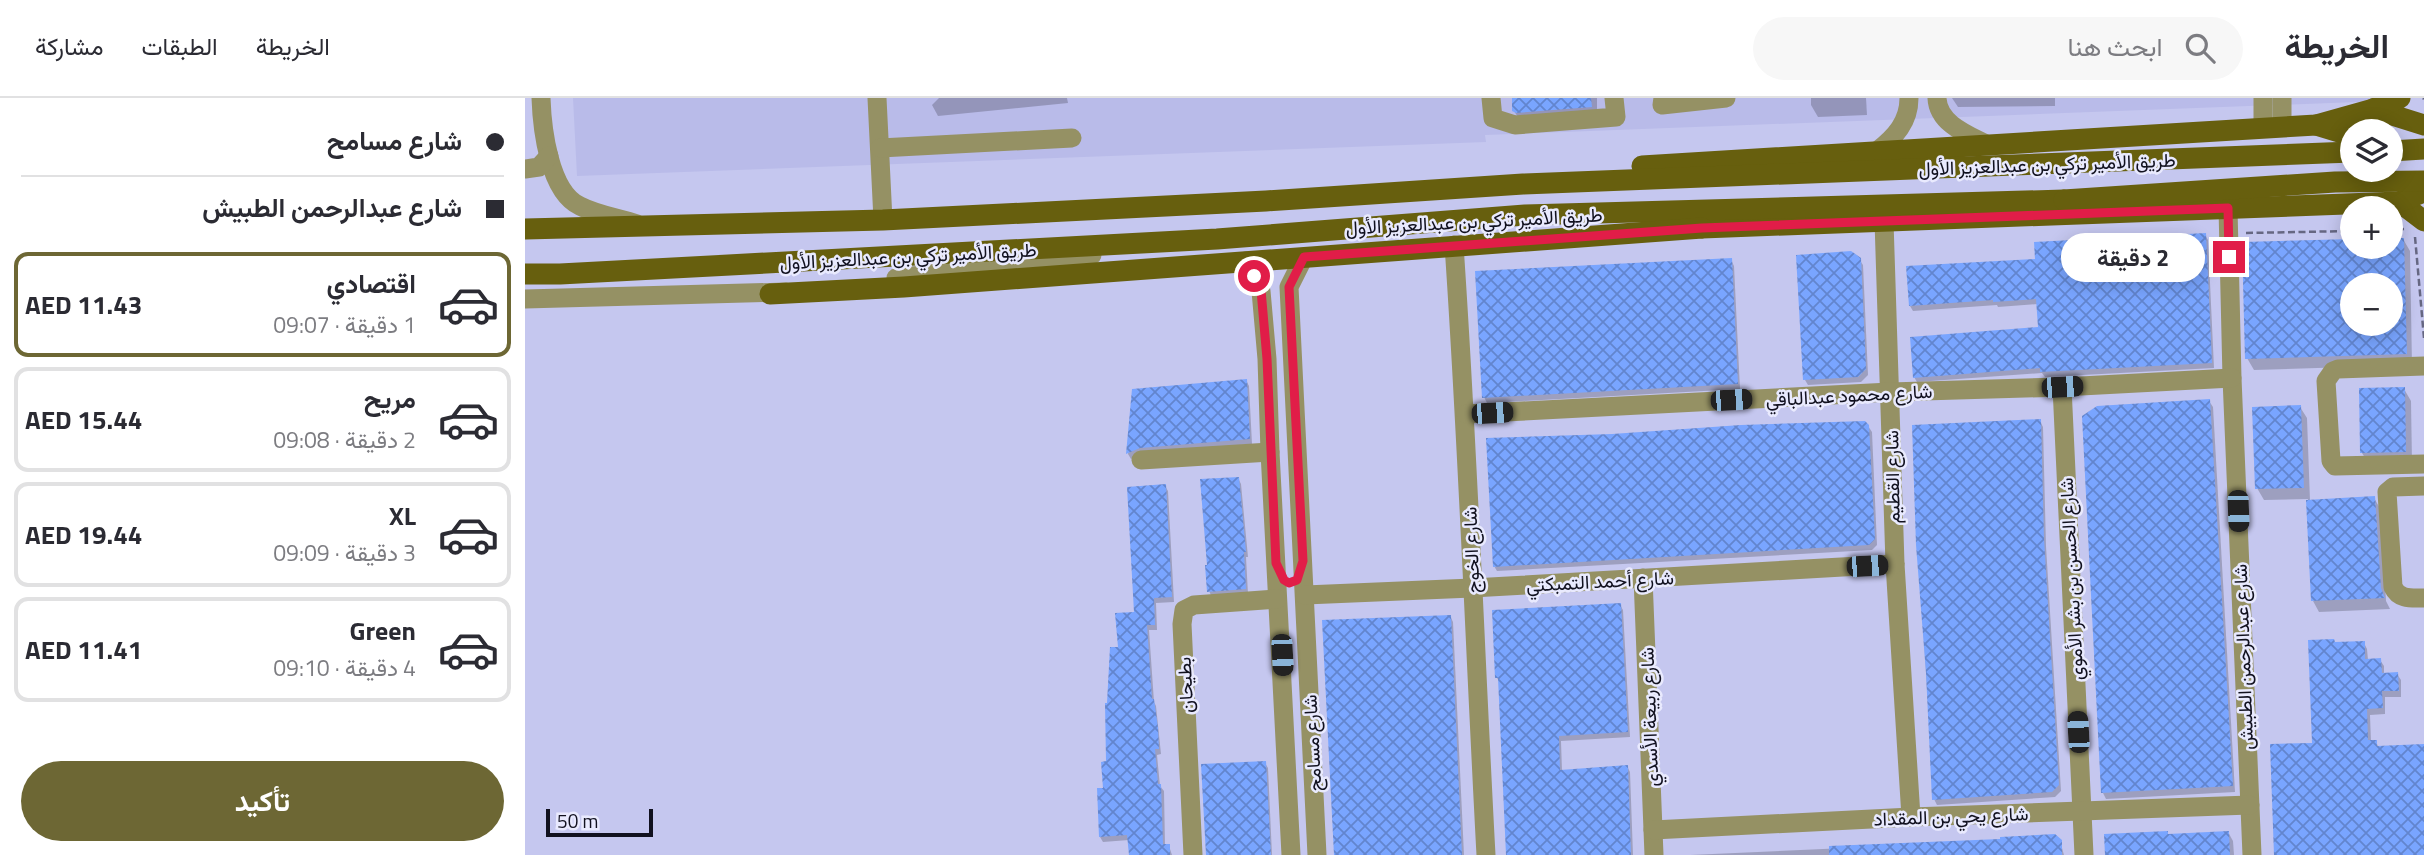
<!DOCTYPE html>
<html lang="ar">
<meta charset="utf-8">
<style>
body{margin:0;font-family:"Titillium Web",Vazirmatn,sans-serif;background:#f7f7f7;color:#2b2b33;direction:rtl;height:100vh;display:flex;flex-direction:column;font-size:26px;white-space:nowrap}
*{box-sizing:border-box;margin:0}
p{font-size:23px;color:#7c7c81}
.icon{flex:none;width:38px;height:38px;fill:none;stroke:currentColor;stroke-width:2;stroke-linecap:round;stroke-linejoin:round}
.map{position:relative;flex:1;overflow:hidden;direction:ltr}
.side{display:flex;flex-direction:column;background:#fff;width:525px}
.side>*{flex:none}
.guide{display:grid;align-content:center;height:154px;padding:0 21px;background:#fff}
.tools{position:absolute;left:1815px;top:21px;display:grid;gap:14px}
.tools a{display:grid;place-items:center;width:63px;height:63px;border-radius:50%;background:#fff;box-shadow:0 4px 18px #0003;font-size:35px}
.scale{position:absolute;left:21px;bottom:18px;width:107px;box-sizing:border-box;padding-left:7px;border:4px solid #11111f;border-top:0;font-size:19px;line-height:24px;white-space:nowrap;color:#11111f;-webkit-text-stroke:5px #e9eafe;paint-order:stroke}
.end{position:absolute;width:32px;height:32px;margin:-16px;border:9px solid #e11d48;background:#fff;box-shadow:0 0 0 4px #fff}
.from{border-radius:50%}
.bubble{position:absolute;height:49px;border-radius:24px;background:#fff;box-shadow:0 4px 18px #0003;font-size:23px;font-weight:700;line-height:49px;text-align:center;direction:rtl}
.car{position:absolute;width:21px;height:42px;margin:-21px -10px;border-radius:9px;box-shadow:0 0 5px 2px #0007;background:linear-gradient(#222 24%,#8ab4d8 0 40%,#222 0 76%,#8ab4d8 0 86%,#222 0)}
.guide b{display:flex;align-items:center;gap:24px;height:66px;font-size:26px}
.guide b+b{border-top:2px solid #e1e1e2}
.guide i{width:18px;height:18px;background:#2b2b33}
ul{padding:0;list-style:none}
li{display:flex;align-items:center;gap:21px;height:105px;margin:0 14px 10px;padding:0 7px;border:4px solid #e1e1e2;border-radius:14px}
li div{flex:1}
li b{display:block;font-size:26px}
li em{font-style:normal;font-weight:700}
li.selected{border-color:#6d6734}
li>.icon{width:63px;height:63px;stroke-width:1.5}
.primary-button{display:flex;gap:14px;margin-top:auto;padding:14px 21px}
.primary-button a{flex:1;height:80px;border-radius:42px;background:#6d6734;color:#fff;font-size:28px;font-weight:700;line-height:80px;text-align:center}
header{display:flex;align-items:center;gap:42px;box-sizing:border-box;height:98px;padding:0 35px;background:#fff;border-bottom:2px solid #e1e1e2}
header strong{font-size:33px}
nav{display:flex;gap:38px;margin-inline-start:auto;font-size:24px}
.search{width:490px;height:63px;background:#f7f7f7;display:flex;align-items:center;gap:18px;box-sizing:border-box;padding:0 24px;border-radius:38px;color:#7c7c81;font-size:26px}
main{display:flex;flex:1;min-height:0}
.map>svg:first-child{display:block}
.built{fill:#b9bbe9}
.shadow{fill:#0003;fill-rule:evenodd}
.building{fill:url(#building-cross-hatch);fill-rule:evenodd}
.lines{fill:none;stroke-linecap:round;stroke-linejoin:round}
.path{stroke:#666782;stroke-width:2.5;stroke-dasharray:7 3.5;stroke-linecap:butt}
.minor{stroke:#959164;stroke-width:19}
.major{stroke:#675f0e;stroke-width:21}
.major-bridge{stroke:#675f0e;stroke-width:21}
.route{stroke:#e11d48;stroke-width:9}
.labels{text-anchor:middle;stroke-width:5;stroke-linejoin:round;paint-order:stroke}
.street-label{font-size:19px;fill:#11111f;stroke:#e9eafe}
</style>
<header>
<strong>الخريطة</strong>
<div class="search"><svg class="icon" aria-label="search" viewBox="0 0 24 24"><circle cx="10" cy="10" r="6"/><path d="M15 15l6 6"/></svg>ابحث هنا</div>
<nav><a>الخريطة</a><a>الطبقات</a><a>مشاركة</a></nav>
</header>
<main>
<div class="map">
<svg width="1899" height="757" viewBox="0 0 1899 757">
<defs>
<pattern id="building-cross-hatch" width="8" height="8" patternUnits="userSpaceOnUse" patternTransform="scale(1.75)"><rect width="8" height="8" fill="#79a5ff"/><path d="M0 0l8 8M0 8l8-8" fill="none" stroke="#6285ce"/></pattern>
</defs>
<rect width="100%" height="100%" fill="#c5c7ef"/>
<!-- built -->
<polygon class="built" points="48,0 1859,0 1857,3 960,37 961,44 52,78"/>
<!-- shadow -->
<g class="shadow">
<polygon points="414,0 542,0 543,5 413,18 407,7"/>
<polygon points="988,0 1072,0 1072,20 996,24 989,13"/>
<polygon points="1286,0 1341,0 1342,17 1293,19 1286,7"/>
<polygon points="1427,0 1530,0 1530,8 1433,9"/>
<polygon points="1680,137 1683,142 1689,270 1520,279 1517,275 1392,284 1389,279 1515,231 1513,206 1473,209 1472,207 1388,213 1385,208 1511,162"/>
<path d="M1878,141l7,12 2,114 -158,5 -7,-12 105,-117v6h39v-7zM1827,187h39v39h-39z"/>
<polygon points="1334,161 1338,167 1343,277 1336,284 1283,287 1280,282"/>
<polygon points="1206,162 1209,168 1215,291 962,305 959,299"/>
<polygon points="721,282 724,288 727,346 619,355 606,361 603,356 609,292"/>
<polygon points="1879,291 1886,303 1887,365 1844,366 1837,355"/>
<polygon points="1684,303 1688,309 1710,694 1581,701 1578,695"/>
<polygon points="1775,309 1782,320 1785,403 1849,400 1856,412 1861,503 1865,511 1794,514 1788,503 1783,401 1739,402 1732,390"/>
<polygon points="1515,323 1518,329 1521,448 1536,693 1530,699 1412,707 1409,701 1393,447"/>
<polygon points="1343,328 1347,334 1352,447 1347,452 972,473 969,468"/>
<polygon points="713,380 716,386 723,459 721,459 723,496 687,499 684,493"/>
<polygon points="640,388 643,393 649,504 631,505 632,532 624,532 629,604 631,608 636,656 632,657 635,688 639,693 640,748 644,748 647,757 605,757 604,742 578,744 575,739 583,665 584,607 594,550 611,516"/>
<polygon points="1095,507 1098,512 1105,639 1036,643 1037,673 1102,668 1105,674 1108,757 983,757 975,585 972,580"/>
<polygon points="925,518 928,524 939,757 811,757"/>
<polygon points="1839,545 1842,551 1843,562 1855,562 1859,568 1859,576 1872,576 1876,582 1876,599 1860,599 1860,616 1845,617 1846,644 1851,644 1854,650 1899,648 1899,757 1752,757 1789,646"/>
<polygon points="740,665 743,670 747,757 682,757"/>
<polygon points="1703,734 1708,743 1709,757 1582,757 1643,737"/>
<polygon points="1477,743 1535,743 1539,757 1165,757"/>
</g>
<!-- building -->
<g class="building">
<polygon points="987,0 1066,0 1067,9 991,15 987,13"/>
<polygon points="1681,135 1687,265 1515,274 1515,270 1388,280 1385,239 1513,229 1511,201 1468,204 1468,202 1384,208 1381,168 1510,161 1509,144"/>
<path d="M1866,140h13l3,116 -162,5 -3,-117 110,-3v8h39zM1827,187h39v39h-39z"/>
<polygon points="1326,153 1336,160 1341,271 1333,279 1278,282 1271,157"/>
<polygon points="1207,160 1213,286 957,300 950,173"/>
<polygon points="722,281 725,341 615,350 601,356 607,291"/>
<polygon points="1880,289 1881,354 1835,355 1834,290"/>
<polygon points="1685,301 1708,688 1576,695 1557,318 1572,308"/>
<polygon points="1776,307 1779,390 1730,391 1727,309"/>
<polygon points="1516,321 1519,441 1534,687 1527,694 1407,702 1401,575 1391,447 1387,327"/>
<polygon points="1340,323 1344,327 1350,441 1344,447 968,469 961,340 1087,336 1216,327"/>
<polygon points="714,379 721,454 719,454 721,491 682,494 680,467 682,467 675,381"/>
<polygon points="641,386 647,499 629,500 630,527 622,527 627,601 629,601 633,630 634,651 630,651 633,686 636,686 638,746 645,746 645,757 604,757 602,737 574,739 572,690 578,690 576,664 581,663 580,605 582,605 585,549 593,549 590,515 609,514 602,389"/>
<polygon points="1850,398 1856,490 1860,500 1786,503 1781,402"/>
<polygon points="1096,505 1103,634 1034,638 1035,672 1103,667 1106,757 981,757 973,580 970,580 967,512"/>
<polygon points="926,517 937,757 809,757 797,522"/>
<polygon points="1809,541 1810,544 1840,543 1840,561 1856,560 1857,575 1873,574 1874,593 1857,593 1858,610 1842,611 1843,642 1852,642 1852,648 1899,646 1899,757 1749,757 1745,646 1787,645 1783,542"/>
<polygon points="741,663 746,757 681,757 676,666"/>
<polygon points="1643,733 1643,736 1704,733 1705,757 1580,757 1579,736"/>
<polygon points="1530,736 1537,742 1537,757 1304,757 1304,748 1475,741 1475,739"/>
</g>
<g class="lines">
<!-- path -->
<g class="path">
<polyline points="1898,0 1899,1"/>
<polyline points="1866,132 1879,131"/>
<polyline points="1721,135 1827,133"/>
<polyline points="1890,139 1899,240"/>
</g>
<!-- minor -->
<g class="minor">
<path d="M16,0c1,30 8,94 39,108 17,9 39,12 57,18"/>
<polyline points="352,0 358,122"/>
<polyline points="966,0 968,20 990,27 1091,19 1089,0"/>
<polyline points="1138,0 1137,7 1201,0"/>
<path d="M1412,0c1,25 29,36 49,46"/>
<polyline points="1757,0 1757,28"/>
<polyline points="1738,29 1738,0"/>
<polyline points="355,50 547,40"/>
<path d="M1352,53c18,-14 32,-29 32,-53"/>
<polyline points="0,71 14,69 24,58"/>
<polyline points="1703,110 1707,280 1727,757"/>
<polyline points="1359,123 1370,466 1386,719"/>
<path d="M929,147c14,203 21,407 32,610"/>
<polyline points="779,159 764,189 792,757"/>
<polyline points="721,163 736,193 742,261 745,354 766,757"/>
<polyline points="371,180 567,157"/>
<polyline points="0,201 261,194"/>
<polyline points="1899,268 1813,271 1808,273 1801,283 1806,363 1810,368 1899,366"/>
<polyline points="1537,289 1559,757"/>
<polyline points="941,316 1365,294 1537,289 1707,280"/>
<polyline points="616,362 745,354"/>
<path d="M1899,388l-31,1 -6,5 6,95c6,13 19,11 31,11"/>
<polyline points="1118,480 1129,757"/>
<polyline points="780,497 947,490 1370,466"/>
<polyline points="1128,732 1386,719 1725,707"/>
<polyline points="668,757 657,526 659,512 669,507 752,501"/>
</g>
<!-- major -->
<g class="major">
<polyline points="1848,11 1899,27"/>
<polyline points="1791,27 1827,38"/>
<polyline points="1866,53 1899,51"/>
<polyline points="1117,68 1791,27 1848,11 1875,0"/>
<polyline points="1874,104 1899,123"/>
<polyline points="1166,125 1177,130 1874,104 1899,94"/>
<polyline points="0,131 358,122 741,103 998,86 1827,54"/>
<polyline points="0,176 35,176 692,141 1000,117 1539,102"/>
<polyline points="245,196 379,189 1177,130"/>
</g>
<!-- major-bridge -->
<polyline class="major-bridge" points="1539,102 1810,84 1899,83"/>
</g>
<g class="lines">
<!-- route -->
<polyline class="route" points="729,178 736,192 742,261 751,465 759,482 764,485 772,482 778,463 764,189 779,159 1177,130 1703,110 1704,159"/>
</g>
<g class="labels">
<!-- street labels -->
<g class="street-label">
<text transform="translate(1522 66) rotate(-2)" y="7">طريق الأمير تركي بن عبدالعزيز الأول</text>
<text transform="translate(949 123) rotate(-3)" y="7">طريق الأمير تركي بن عبدالعزيز الأول</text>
<text transform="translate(383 158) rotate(-3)" y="7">طريق الأمير تركي بن عبدالعزيز الأول</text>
<text transform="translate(1324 297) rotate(-3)" y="7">شارع محمود عبدالباقي</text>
<text transform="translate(1367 379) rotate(-91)" y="7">شارع القطيم</text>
<text transform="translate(946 452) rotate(-92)" y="7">شارع الخوج</text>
<text transform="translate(1546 481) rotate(-93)" y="7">شارع الحسن بن بشر الأموي</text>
<text transform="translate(1075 483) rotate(-3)" y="7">شارع أحمد التمبكتي</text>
<text transform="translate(1718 559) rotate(-92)" y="7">شارع عبدالرحمن الطبيش</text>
<text transform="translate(660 587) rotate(-93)" y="7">بطيحان</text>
<text transform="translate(1124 619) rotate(-92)" y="7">شارع ربيعة الأسدي</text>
<text transform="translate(787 645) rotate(-93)" y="7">شارع مسامح</text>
<text transform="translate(1426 718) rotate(-2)" y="7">شارع يحي بن المقداد</text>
</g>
</g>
</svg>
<div class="tools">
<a><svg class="icon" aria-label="layers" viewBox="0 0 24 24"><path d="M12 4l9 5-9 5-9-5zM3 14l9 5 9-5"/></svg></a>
<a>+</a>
<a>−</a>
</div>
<div class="scale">50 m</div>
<i class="end from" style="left:729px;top:178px"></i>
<i class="end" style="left:1704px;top:159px"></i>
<div class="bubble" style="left:1536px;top:135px;width:144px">2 دقيقة</div>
<i class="car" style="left:1537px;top:289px;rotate:87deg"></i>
<i class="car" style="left:1206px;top:302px;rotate:87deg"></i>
<i class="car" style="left:967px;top:315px;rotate:87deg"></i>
<i class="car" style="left:1713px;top:413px;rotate:178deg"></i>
<i class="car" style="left:1342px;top:468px;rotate:87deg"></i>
<i class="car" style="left:757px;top:557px;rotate:177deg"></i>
<i class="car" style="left:1553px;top:634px;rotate:357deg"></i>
</div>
<section class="side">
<div class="guide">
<b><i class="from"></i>شارع مسامح</b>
<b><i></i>شارع عبدالرحمن الطبيش</b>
</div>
<ul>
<li class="selected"><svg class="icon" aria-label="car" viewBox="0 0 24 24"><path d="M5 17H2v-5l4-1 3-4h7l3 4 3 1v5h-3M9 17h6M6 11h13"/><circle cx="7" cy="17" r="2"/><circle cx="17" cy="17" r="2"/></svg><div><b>اقتصادي</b><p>1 دقيقة · 09:07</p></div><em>AED 11.43</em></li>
<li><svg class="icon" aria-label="car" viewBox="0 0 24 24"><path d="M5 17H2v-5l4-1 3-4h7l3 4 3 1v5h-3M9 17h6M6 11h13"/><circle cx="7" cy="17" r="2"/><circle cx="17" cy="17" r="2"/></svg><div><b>مريح</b><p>2 دقيقة · 09:08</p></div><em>AED 15.44</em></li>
<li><svg class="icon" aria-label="car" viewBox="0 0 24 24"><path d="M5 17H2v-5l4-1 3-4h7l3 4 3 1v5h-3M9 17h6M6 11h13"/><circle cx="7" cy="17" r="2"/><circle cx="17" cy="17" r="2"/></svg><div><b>XL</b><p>3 دقيقة · 09:09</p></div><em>AED 19.44</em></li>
<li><svg class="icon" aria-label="car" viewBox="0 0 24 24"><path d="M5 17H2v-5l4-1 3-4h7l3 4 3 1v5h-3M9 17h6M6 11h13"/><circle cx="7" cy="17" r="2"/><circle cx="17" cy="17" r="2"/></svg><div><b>Green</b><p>4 دقيقة · 09:10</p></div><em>AED 11.41</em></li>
</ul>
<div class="primary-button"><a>تأكيد</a></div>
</section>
</main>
